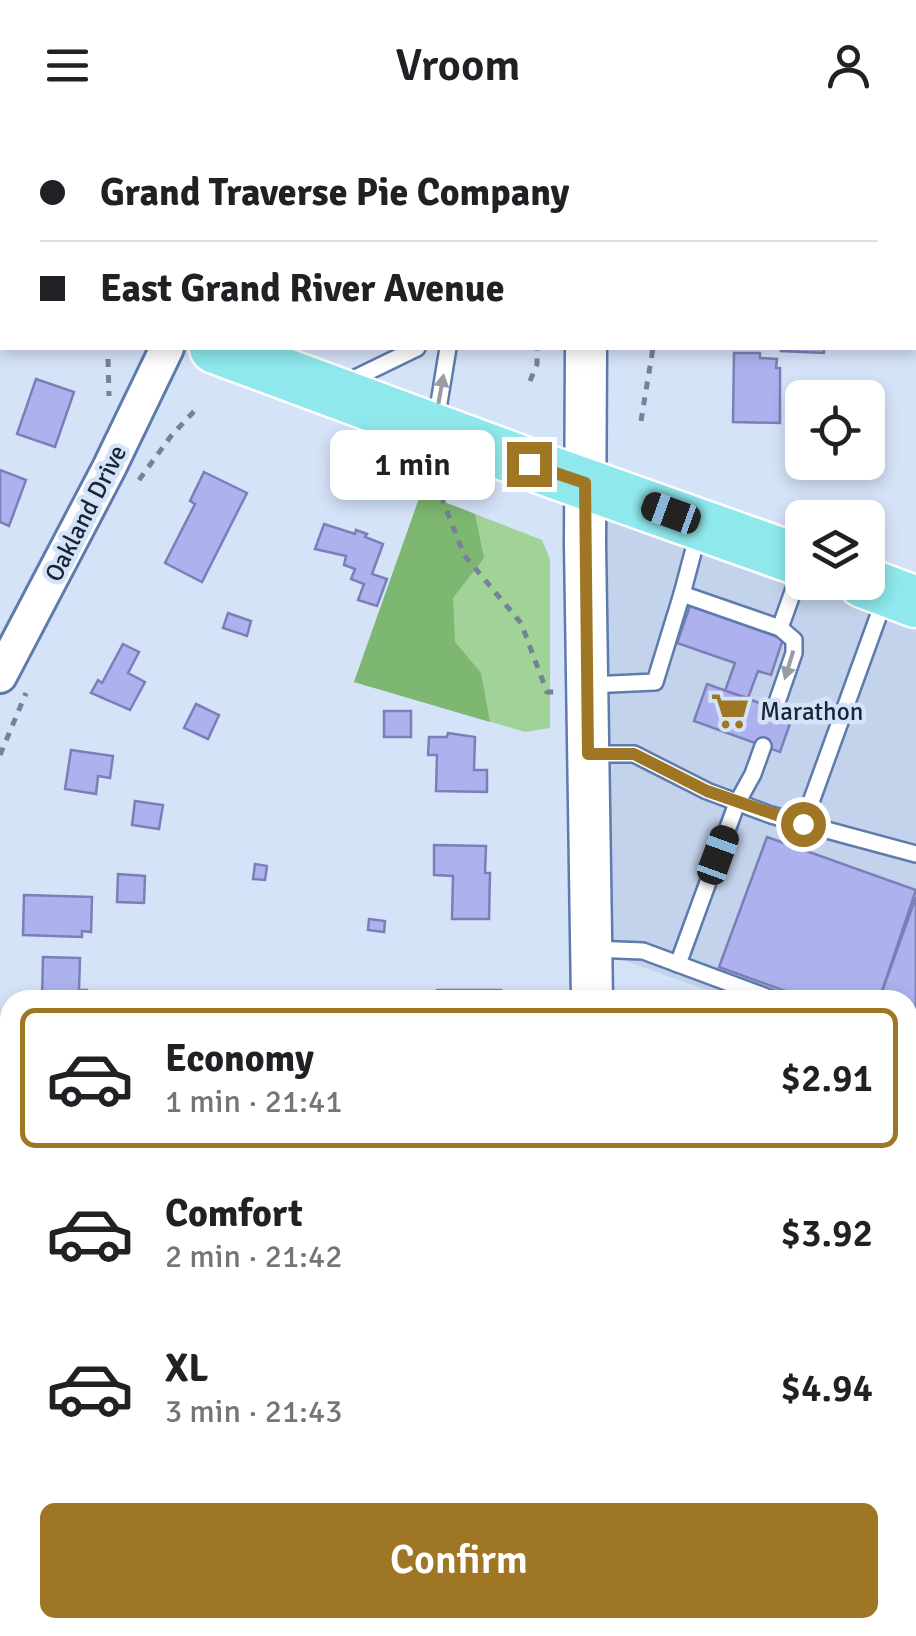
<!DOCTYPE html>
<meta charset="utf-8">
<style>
body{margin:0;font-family:Signika,sans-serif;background:#f2f2f2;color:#202124;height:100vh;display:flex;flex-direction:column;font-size:38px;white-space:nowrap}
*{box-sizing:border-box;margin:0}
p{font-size:32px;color:#757577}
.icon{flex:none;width:55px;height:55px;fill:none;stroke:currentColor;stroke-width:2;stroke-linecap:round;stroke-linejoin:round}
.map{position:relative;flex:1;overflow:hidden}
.panel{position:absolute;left:0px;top:860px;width:918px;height:648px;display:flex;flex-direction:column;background:#fff;border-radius:30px 30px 0 0;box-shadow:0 5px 15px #0003}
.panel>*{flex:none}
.guide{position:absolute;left:0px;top:0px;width:918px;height:220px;box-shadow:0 5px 15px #0003;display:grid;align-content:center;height:220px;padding:0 40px;background:#fff}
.controls{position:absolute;left:785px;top:250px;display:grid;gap:20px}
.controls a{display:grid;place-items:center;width:100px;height:100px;border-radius:15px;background:#fff;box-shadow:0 5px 15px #0003;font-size:50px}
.end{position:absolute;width:45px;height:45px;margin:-22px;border:12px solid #9f7624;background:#fff;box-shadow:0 0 0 5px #fff}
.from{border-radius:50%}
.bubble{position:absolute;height:70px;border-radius:15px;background:#fff;box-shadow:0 5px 15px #0003;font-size:32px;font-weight:600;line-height:70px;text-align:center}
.car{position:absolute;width:30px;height:60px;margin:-30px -15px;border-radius:12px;box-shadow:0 0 8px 2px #0007;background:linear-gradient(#222 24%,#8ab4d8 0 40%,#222 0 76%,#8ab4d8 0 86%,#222 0)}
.guide b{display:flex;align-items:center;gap:35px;height:95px;font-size:38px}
.guide b+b{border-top:2px solid #e0e0e0}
.guide i{width:25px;height:25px;background:#202124}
ul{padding:18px 0 0;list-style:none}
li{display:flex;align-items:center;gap:30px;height:140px;margin:0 20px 15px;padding:0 20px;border:5px solid transparent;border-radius:15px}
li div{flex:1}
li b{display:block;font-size:38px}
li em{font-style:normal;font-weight:600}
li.selected{border-color:#9f7624}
li>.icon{width:90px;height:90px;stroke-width:1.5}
.cta{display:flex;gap:20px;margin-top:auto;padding:20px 40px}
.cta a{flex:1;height:115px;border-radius:15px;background:#9f7624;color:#fff;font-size:40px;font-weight:600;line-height:115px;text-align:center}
header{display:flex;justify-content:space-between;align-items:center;height:130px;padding:0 40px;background:#fff;font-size:45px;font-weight:600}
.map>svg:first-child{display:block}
.built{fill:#c4d3ec}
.green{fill:#a1d398}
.forest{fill:#7db771}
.water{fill:#7faaf2;stroke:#6082ba;stroke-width:2.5}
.building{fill:#adb2ee;stroke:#7b7fb7;stroke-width:2.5}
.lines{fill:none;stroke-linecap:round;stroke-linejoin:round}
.service-casing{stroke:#5d7bad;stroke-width:20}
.minor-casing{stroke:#5d7bad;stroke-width:38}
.tertiary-casing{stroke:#5d7bad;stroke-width:45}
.primary-casing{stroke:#fff;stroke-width:55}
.path{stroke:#758298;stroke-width:5;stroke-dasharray:8 8;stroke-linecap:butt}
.service{stroke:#fff;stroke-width:15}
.minor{stroke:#fff;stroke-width:32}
.tertiary{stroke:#fff;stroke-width:40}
.primary{stroke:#8ee8ec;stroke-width:50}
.oneway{fill:#979ca6}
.route{stroke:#9f7624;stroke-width:12}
.labels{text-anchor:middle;stroke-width:9;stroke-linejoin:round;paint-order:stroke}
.street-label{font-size:25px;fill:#182439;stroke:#d5e3f9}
.poi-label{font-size:25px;fill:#182439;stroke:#d5e3f9;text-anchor:start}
</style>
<header><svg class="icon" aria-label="menu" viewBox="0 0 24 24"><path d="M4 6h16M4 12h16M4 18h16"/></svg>Vroom<svg class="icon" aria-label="person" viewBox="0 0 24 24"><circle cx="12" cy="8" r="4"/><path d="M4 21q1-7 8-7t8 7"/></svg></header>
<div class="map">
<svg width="916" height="1506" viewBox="0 0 916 1506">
<rect width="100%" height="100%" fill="#d5e3f9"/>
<!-- built -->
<polygon class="built" points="589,358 802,452 847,453 916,478 916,936 908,932 908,870 734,870 595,820"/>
<!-- green -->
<polygon class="green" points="421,363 542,410 550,429 550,598 525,602 354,552"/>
<!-- forest -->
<polygon class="forest" points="421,363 475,384 484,428 453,468 455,512 481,543 490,592 354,552"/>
<!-- water -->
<polygon class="water" points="635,0 916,0 916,92 915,2"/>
<!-- building -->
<g class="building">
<polygon points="2,0 73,0 2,2 2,24"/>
<polygon points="105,0 173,0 105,2"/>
<polygon points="781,218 824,218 824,223 781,221"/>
<polygon points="734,223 760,223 760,228 777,229 776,238 780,238 780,293 733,292"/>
<polygon points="36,249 74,262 55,317 17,304"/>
<polygon points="0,340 26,350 9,396 0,392"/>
<polygon points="204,342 247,363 202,452 165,433 195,374 190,371"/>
<polygon points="324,394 355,404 356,400 367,404 365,407 383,414 372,444 387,449 377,476 358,470 364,454 351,449 355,439 344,435 346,426 315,419"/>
<polygon points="690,476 783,509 771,545 758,541 748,568 725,561 735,533 677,513"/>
<polygon points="228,483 251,491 247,506 223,498"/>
<polygon points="123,514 139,522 128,543 145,552 130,580 91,563 98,550 102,553"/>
<polygon points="707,554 793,585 780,622 694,591"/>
<polygon points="196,574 219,585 208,609 184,598"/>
<rect x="384" y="581" width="27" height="26"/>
<polygon points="448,603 475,607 474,640 487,640 487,662 436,661 437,625 428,625 429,607 447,607"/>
<polygon points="71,620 113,626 110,648 98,646 96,664 65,659"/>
<polygon points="135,671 163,675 159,699 132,695"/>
<polygon points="767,707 916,760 879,870 810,870 719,837"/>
<polygon points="434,715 486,716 485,743 490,743 489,789 452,789 453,746 434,745"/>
<polygon points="255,734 267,736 265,750 253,749"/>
<polygon points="118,744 145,746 144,773 117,772"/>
<polygon points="24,765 92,767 91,802 82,801 82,807 23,805"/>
<polygon points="916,767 916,908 908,905 908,870 879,870"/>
<polygon points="369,789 385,791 384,802 368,800"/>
<polygon points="43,827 80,828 79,860 87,860 87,870 42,870"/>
<rect x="437" y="860" width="64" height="10"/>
<polygon points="908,990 916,993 916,1061 912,1060 911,1063 908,1062"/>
<polygon points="916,1236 916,1329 908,1328 908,1259 913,1259"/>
<rect x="908" y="1419" width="8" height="32"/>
<polygon points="908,1464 916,1464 916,1506 897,1506 897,1498 908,1498"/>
<rect x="454" y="1498" width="41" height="8"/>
<rect x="704" y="1498" width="34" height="8"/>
<rect x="126" y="1502" width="51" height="4"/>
</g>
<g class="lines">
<!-- service casing -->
<g class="service-casing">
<g id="service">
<polyline points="485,0 488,2"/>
<polyline points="326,2 326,0"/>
<polyline points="0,105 2,99"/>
<polyline points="345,253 417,218"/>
<polyline points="436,291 448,218"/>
<polyline points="682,464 699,400"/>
<polyline points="589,555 655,552 682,464 780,498 801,439"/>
<polyline points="775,578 794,523 794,510 780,498"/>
<polyline points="592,624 634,624 707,661 771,685 916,724"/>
<polyline points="803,694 886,465"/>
<polyline points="592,819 643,821 775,870"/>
<polyline points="678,834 737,673 753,644 763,616"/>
<polyline points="908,919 916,922"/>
</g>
</g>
<!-- minor casing -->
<g class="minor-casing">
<g id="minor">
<polyline points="0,546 109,338 167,218"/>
<polyline points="908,1145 916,1148"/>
<polyline points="0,1347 10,1395"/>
<polyline points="26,1498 27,1506"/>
</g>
</g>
<!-- tertiary casing -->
<g class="tertiary-casing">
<g id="tertiary">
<polyline points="587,2 587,0"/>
<polyline points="586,218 585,414 592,870"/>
<polyline points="599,1498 599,1506"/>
</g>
</g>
<!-- primary casing -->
<g class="primary-casing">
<g id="primary">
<polyline points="0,137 2,138"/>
<polyline points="215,218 529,334 802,431"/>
<polyline points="863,452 916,472"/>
</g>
</g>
<!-- path -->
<g class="path">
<polyline points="659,0 659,2"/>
<polyline points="80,2 80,0"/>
<polyline points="191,2 192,0"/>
<polyline points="539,2 539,0"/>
<polyline points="108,229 109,266"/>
<polyline points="530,251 537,234 537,218"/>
<polyline points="641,291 653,218"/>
<polyline points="139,350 171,306 199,276"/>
<polyline points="441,366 464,425 521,493 547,562 554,562"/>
<polyline points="0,625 26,563"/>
</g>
<!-- service -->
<use href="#service" class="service"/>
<!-- minor -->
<use href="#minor" class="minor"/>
<!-- tertiary -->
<use href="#tertiary" class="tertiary"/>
<!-- primary -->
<use href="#primary" class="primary"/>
</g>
<!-- one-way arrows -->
<defs><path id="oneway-solid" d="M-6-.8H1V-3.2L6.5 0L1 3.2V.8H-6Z" transform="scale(2.5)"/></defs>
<g class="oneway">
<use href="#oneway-solid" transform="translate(441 259) rotate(-80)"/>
<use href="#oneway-solid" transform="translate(789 535) rotate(107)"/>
</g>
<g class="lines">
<!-- route -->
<polyline class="route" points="529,334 585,353 588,624 634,624 707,661 803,694"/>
</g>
<!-- icons -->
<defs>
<g id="supermarket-bare" transform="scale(3)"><path d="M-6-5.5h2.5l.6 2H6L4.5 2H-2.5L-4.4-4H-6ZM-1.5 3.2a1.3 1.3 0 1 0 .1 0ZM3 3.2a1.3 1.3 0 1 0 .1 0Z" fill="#9f7624" stroke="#d5e3f9" stroke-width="2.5" paint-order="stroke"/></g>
</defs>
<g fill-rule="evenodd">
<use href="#supermarket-bare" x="730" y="581"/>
</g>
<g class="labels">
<!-- street labels -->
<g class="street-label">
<text transform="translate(85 383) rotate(-63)" y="9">Oakland Drive</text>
</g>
<!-- poi labels -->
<g class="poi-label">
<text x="760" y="590">Marathon</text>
</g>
</g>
</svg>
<div class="controls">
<a><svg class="icon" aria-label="locate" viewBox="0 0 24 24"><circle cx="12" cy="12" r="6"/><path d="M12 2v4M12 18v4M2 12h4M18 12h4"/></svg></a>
<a><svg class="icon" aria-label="layers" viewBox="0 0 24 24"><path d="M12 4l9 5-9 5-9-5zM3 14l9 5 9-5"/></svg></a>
</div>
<i class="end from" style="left:803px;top:694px"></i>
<i class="end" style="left:529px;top:334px"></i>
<div class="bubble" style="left:330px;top:300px;width:165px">1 min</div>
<i class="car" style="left:671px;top:383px;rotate:290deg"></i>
<i class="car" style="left:718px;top:725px;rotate:20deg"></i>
<div class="guide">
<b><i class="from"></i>Grand Traverse Pie Company</b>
<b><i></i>East Grand River Avenue</b>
</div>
<section class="panel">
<ul>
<li class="selected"><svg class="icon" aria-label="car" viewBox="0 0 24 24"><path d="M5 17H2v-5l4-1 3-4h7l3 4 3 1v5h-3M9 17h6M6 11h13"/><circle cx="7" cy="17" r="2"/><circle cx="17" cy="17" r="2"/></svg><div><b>Economy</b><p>1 min · 21:41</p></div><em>$2.91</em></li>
<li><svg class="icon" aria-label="car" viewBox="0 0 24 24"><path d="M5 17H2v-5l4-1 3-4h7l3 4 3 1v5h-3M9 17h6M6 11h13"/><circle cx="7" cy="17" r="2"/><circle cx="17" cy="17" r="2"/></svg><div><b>Comfort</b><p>2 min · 21:42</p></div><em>$3.92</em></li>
<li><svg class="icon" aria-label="car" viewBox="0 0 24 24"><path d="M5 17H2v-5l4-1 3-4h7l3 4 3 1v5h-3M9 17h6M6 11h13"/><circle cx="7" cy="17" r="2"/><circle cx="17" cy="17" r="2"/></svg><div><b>XL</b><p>3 min · 21:43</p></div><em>$4.94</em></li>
</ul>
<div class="cta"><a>Confirm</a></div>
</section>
</div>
